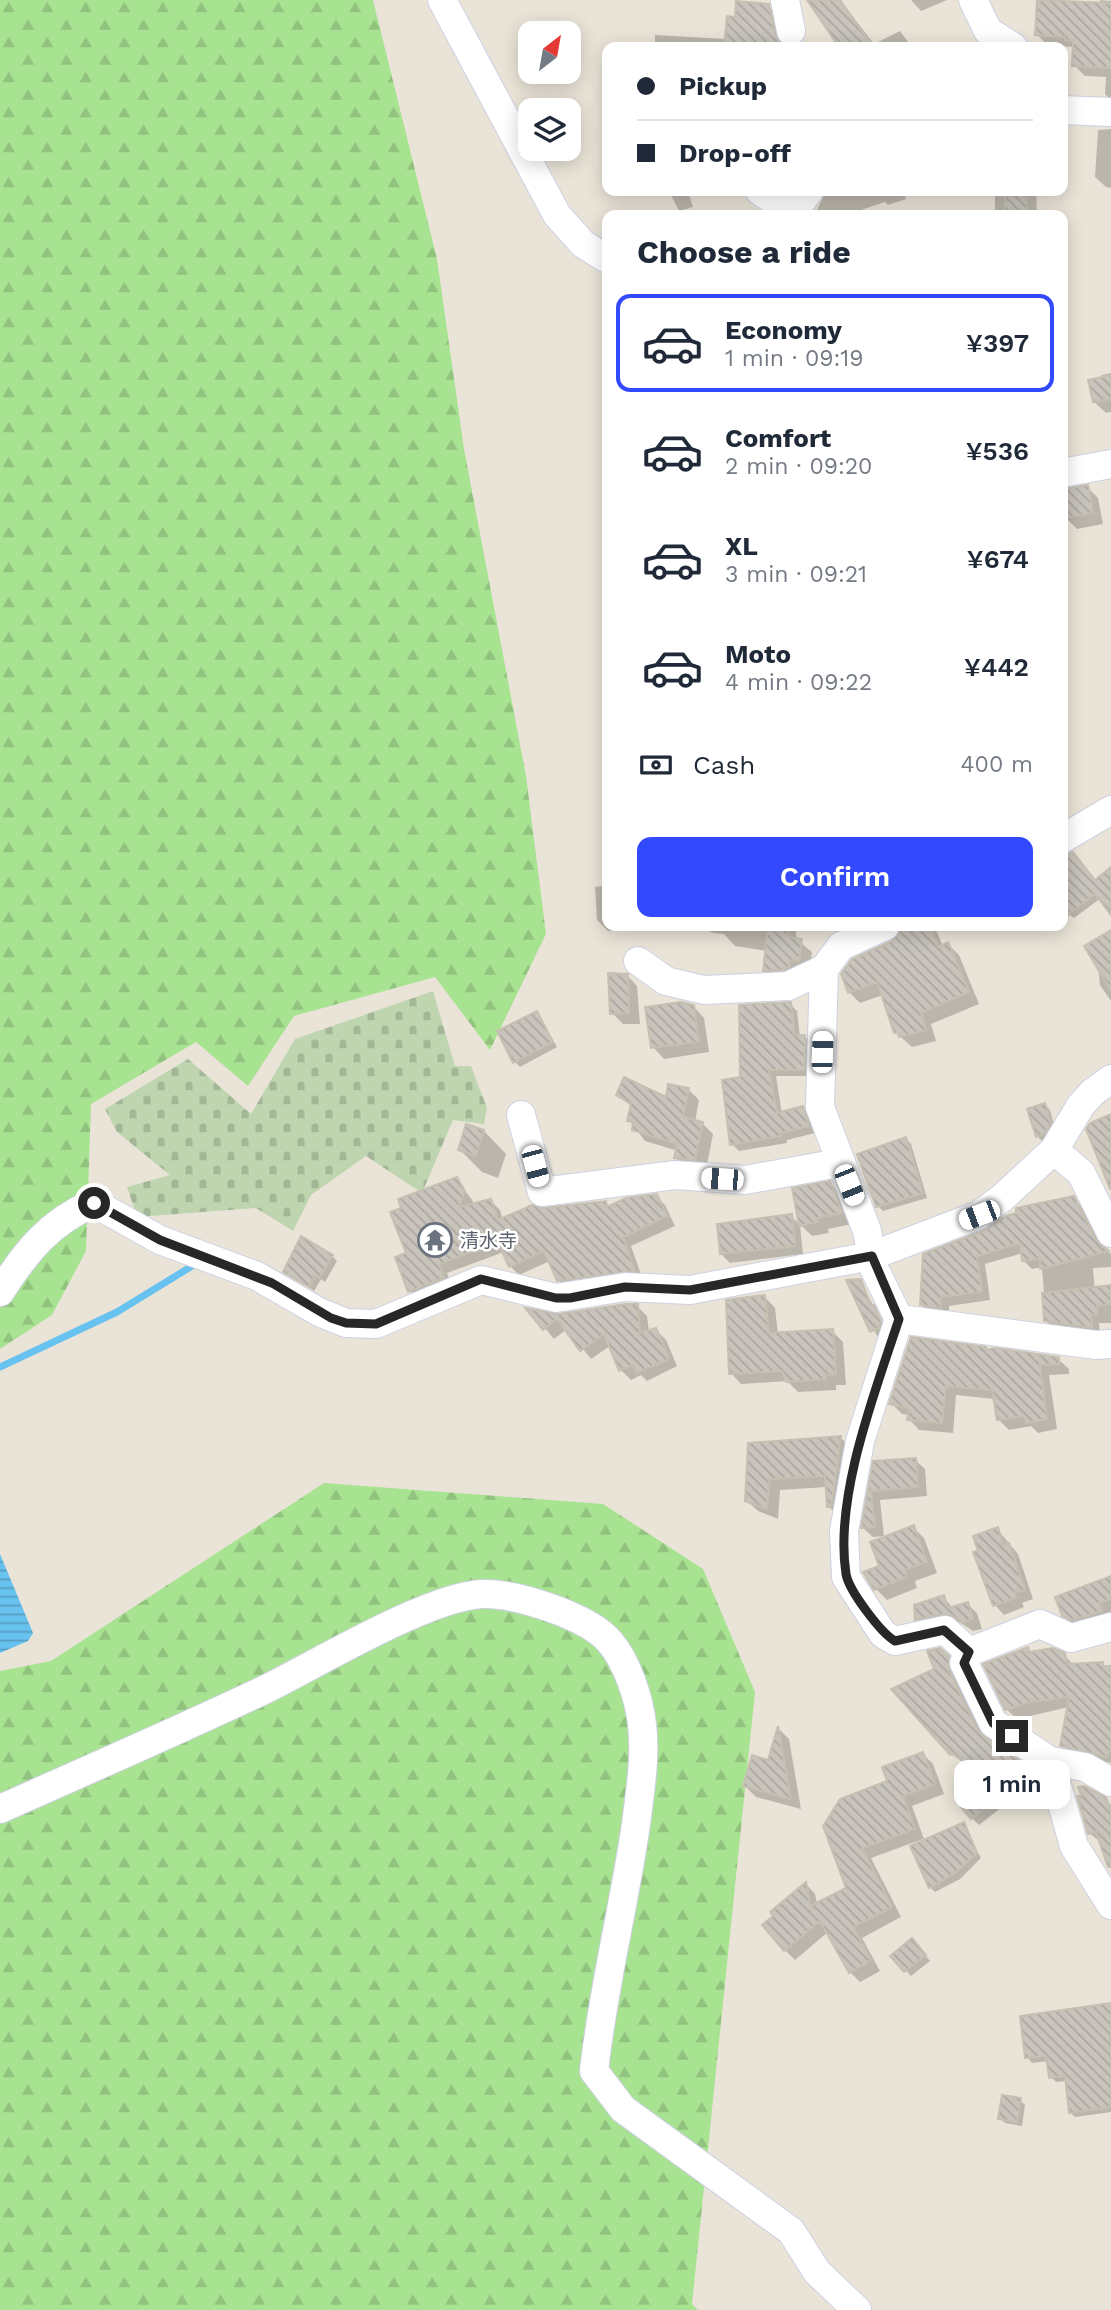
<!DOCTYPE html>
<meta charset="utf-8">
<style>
body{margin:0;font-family:"Work Sans","Noto Sans JP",sans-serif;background:#f2f2f3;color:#1f2937;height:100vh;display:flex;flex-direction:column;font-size:26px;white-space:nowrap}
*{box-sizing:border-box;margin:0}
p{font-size:23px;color:#747a83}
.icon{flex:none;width:38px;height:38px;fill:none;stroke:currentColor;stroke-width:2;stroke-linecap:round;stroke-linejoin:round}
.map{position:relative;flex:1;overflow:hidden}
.side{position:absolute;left:602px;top:210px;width:466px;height:721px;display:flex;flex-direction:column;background:#fff;border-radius:14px;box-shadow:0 4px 18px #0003}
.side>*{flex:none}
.banner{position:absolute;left:602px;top:42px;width:466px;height:154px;border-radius:14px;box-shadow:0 4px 18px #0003;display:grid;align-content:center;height:154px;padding:0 35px;background:#fff}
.needle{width:46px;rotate:31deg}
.buttons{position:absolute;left:518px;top:21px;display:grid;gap:14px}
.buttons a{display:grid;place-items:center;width:63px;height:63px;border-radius:14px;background:#fff;box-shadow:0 4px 18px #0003;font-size:35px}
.end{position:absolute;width:32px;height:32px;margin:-16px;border:9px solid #272727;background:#fff;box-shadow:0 0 0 4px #fff}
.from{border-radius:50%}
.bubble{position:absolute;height:49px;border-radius:14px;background:#fff;box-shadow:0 4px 18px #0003;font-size:23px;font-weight:600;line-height:49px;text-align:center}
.car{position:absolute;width:21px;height:42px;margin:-21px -10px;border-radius:9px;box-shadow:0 0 5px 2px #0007;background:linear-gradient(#fff 24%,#345 0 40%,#fff 0 76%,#345 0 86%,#fff 0)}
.banner b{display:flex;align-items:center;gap:24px;height:66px;font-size:26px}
.banner b+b{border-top:2px solid #e0e1e3}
.banner i{width:18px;height:18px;background:#1f2937}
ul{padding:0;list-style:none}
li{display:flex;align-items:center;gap:21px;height:98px;margin:0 14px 10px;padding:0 21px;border:4px solid transparent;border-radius:14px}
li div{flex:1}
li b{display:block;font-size:26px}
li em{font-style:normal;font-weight:600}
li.on{border-color:#3249fd}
li>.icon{width:63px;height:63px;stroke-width:1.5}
h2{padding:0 35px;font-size:32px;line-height:84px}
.pay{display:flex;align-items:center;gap:18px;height:77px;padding:0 35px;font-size:26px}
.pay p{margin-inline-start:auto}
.primary-button{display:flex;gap:14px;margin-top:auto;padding:14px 35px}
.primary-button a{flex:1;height:80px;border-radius:14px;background:#3249fd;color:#fff;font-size:28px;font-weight:600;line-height:80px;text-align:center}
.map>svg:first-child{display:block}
.forest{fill:url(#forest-firs)}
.cemetery{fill:url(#cemetery-stones)}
.water{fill:url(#water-rules)}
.shadow{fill:#0003}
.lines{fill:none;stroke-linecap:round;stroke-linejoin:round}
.stream{stroke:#67c2f0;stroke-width:7}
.building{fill:url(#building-back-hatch);stroke:#c5c0b2;stroke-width:2}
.minor-casing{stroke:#cdd0e1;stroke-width:30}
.minor{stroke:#fff;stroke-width:28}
.route{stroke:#272727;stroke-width:9}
.labels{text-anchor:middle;stroke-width:5;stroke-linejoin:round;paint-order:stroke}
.worship-label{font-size:19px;fill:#5b616d;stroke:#fff;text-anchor:start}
</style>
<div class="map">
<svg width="1111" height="2310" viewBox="0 0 1111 2310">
<defs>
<pattern id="forest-firs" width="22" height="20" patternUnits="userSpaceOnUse" patternTransform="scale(1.75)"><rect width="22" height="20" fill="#a8e392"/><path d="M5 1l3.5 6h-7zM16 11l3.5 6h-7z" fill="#91c37e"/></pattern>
<pattern id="cemetery-stones" width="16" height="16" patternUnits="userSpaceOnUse" patternTransform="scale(1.75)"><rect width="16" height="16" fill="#bed5af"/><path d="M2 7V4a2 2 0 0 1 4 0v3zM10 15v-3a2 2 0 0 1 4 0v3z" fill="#a3b797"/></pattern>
<pattern id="water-rules" width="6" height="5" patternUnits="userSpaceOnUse" patternTransform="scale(1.75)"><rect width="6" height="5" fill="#67c2f0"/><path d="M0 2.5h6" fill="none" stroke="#559ec2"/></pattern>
<pattern id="building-back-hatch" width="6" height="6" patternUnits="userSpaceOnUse" patternTransform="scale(1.75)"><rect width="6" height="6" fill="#c8c3bb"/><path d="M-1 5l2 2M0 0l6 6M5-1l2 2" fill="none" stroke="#aca8a1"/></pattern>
</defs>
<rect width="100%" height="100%" fill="#eae4d8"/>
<!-- forest -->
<g class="forest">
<polygon points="0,0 373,0 437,259 464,449 526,776 546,934 490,1050 435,977 294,1016 248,1086 196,1042 91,1104 86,1251 52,1315 0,1349"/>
<polygon points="324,1483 603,1504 703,1569 755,1692 692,2304 698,2310 0,2310 0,1671 51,1661"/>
</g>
<!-- cemetery -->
<polygon class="cemetery" points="433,991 455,1066 471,1066 487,1108 484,1124 453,1120 422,1193 366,1156 311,1195 293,1231 256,1208 137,1217 127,1187 170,1175 117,1132 105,1109 188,1059 251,1114 295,1039"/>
<!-- water -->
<polygon class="water" points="0,1554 33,1633 28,1641 0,1653"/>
<!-- shadow -->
<g class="shadow">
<polygon points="823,0 840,0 874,44 900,31 912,47 842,47 813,7"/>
<polygon points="911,0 947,0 921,11"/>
<polygon points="1100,0 1111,1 1111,100 1105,94 1106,77 1085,76 1074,65 1073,47 1048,45 1037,35 1100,4"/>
<polygon points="768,6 777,14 784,47 655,47 655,35 727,39 736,18"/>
<polygon points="1111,129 1111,188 1106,187 1095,177 1098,130"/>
<polygon points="669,191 688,191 693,207 679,211"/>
<polygon points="826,191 911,191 912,193 905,195 906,199 888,205 885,202 846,215 819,215 816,212"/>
<polygon points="976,191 1036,191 1037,215 995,215 995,193 979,194"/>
<polygon points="1111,373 1111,412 1106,413 1094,402 1102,375"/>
<polygon points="1087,487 1098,498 1103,524 1077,529 1066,518 1062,490"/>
<polygon points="1062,857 1095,882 1111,879 1111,912 1101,898 1074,918 1070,915 1062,921"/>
<polygon points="602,878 607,878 607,926 649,928 608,931 597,920 595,887 603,886"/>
<polygon points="698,926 795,926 797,940 812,952 810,971 775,981 764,970 767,951 735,946 724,934 713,933"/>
<polygon points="907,926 932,926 936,930 943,946 948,944 959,955 979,1004 931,1024 936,1041 912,1047 895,1032 883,995 860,1003 849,992"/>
<polygon points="1111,932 1111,1001 1100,985 1098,965"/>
<polygon points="626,974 637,986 640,1024 623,1024 612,1013"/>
<polygon points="790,1004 797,1011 800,1037 805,1037 812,1044 811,1076 776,1076 782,1114 803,1108 810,1115 815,1133 787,1140 787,1143 739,1151 732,1144"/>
<polygon points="693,1006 704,1018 709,1052 664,1059 653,1047"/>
<polygon points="537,1013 557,1047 520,1067 515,1062"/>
<polygon points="688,1089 699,1100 695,1122 702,1123 713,1134 706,1170 687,1169 676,1158 678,1151 645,1141 629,1120 632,1107 618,1095 667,1099"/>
<polygon points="1045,1105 1050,1110 1055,1129 1049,1139 1042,1141 1037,1136"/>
<polygon points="484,1131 506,1154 498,1178 482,1172 460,1150"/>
<polygon points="906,1139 911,1144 927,1198 883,1211 878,1206"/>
<polygon points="456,1179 473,1201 472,1206 491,1201 500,1210 503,1220 605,1202 610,1207 656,1196 665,1205 675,1226 631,1246 643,1280 567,1289 558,1280 550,1261 519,1275 510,1266 504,1252 447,1273 452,1287 419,1301 410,1291 397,1258 408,1254"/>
<polygon points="830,1183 841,1195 852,1224 828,1229 829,1233 812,1236 801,1225"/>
<polygon points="1074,1198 1082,1207 1102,1247 1111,1254 1111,1267 1093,1268 1095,1292 1111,1291 1111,1323 1099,1323 1100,1335 1055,1330 1046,1321 1042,1267 1032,1269 1023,1260 1023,1253 985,1264 990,1300 949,1306 949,1316 930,1313 921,1304 925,1255"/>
<polygon points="791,1216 800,1225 803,1254 730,1263 721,1254"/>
<polygon points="332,1256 337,1261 325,1282 321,1279 314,1291 285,1271"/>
<polygon points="860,1281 885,1327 883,1333 877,1336 849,1282"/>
<polygon points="765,1297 775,1308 778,1334 832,1331 843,1342 846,1385 836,1385 836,1390 798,1392 787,1381 741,1384 731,1373"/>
<polygon points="637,1306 647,1316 649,1332 656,1330 666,1340 677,1366 647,1381 641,1375 631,1380 621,1370 610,1346 591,1359 567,1329 554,1339 530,1310 558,1316"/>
<polygon points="985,1349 1058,1359 1069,1369 1069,1374 1049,1375 1057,1429 1038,1433 1031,1426 1009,1430 998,1419 995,1399 956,1395 953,1433 919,1430 909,1419 910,1415 902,1414 891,1403"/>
<polygon points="841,1438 852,1449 840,1518 828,1506 827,1487 780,1490 778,1519 758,1511 746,1500 749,1444"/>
<polygon points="915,1460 925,1469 927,1496 880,1500 884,1536 873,1537 863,1528 875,1463"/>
<polygon points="913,1527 924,1538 937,1573 915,1581 917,1588 887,1600 876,1589 881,1567"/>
<polygon points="997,1529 1018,1554 1033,1599 1022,1603 1024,1607 1004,1615 995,1605 980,1552"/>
<polygon points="1111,1578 1111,1612 1107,1613 1110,1621 1073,1625 1063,1615"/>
<polygon points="943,1597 953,1608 967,1604 977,1613 982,1629 973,1631 961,1623 952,1622 926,1628 917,1619"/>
<polygon points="1027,1649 1032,1653 1064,1655 1074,1665 1102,1664 1111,1673 1111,1763 1072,1755 1062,1745 1069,1707 1017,1719 1006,1709"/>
<polygon points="940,1650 956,1665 956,1679 984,1737 1039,1778 979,1825 972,1818 992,1782 951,1754 936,1670"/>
<polygon points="779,1729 789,1739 801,1809 756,1797 745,1786 769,1762"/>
<polygon points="923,1754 933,1764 944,1794 912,1806 925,1842 963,1824 981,1858 960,1879 935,1892 930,1887 923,1839 871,1858 901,1917 862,1938 880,1971 860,1982 850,1972 828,1932 795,1960 785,1950 806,1884 815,1894 817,1904 848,1888 825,1826 890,1783"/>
<polygon points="1105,1799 1111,1805 1111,1870 1102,1843 1089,1833"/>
<polygon points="917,1945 930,1961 911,1976 893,1956"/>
<polygon points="1111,2004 1111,2112 1075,2117 1070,2112 1067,2081 1056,2082 1051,2077 1049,2061 1032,2063 1027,2057"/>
<polygon points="1020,2100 1025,2105 1022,2126 1005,2123 1000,2118"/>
</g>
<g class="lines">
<!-- stream -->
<polyline class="stream" points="0,1367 117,1312 197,1263"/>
</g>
<!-- building -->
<g class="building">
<polygon points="807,0 840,0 873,47 839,47"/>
<polygon points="1037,0 1111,3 1111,68 1072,66 1073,41 1065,40 1065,37 1035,35"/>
<polygon points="736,1 769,4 775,34 781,47 724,47 727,16 735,17"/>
<polygon points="1005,191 1026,191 1027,215 1005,215"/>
<polygon points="1111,375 1111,399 1093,402 1088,380"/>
<polygon points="1088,485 1093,513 1064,518 1062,489"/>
<polygon points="1073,852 1095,880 1111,867 1111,915 1095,894 1062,919 1062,856"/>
<polygon points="768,926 789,929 788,937 802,939 799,961 790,960 790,966 784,970 763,971"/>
<polygon points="903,926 929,926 938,947 948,942 969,992 921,1013 926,1030 899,1037 898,1032 894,1033 877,982 848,993 841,974 852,959 892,941"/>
<polygon points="1111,930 1111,991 1084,946"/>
<polygon points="608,973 628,974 629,1013 610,1014"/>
<polygon points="681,1002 694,1005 699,1042 651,1048 645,1007"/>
<polygon points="791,1002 794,1035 805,1035 804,1070 769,1070 777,1113 803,1106 809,1126 780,1133 781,1136 730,1145 722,1080 740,1077 739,1005"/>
<polygon points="537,1011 553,1042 513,1063 497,1031"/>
<polygon points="624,1077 666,1097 668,1084 689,1088 683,1117 703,1122 695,1160 674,1158 677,1144 632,1130 633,1122 627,1121 631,1104 616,1095"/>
<polygon points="1045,1103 1051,1123 1044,1134 1036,1137 1027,1109"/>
<polygon points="1111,1114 1111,1189 1110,1189 1086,1129 1090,1123"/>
<polygon points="466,1124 484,1130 476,1156 458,1150"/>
<polygon points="906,1137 923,1193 876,1207 857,1154"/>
<polygon points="457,1177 465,1191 459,1207 491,1199 498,1220 532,1205 544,1208 606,1201 607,1207 626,1198 657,1194 667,1216 623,1237 635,1271 557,1281 544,1251 509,1267 498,1242 439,1264 444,1278 408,1292 395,1257 406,1253 390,1212 401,1208 398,1199"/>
<polygon points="830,1181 842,1213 817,1218 818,1222 799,1226 792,1188"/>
<polygon points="1074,1196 1096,1240 1109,1251 1040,1269 1040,1259 1022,1261 1020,1243 977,1256 982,1292 941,1297 941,1308 920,1305 923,1254 985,1230 1006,1216 1016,1213 1016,1208"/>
<polygon points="792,1214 795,1246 720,1254 717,1224"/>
<polygon points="301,1236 333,1255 319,1278 315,1276 309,1287 283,1272"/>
<polygon points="861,1279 871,1306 874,1305 881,1320 879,1328 870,1332 846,1280"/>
<polygon points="1111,1285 1111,1304 1097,1306 1097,1315 1091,1315 1092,1328 1044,1321 1042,1293"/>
<polygon points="765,1295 769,1333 833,1329 836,1374 826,1375 826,1379 786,1382 782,1371 729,1374 726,1300"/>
<polygon points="626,1304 638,1304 640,1333 656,1328 668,1355 667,1360 636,1373 633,1365 619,1371 604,1334 580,1351 557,1319 543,1330 525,1308 559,1314"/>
<polygon points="911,1337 986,1347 986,1350 995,1348 1059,1357 1059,1364 1040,1365 1047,1419 1026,1423 1024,1416 997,1420 992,1390 946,1386 942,1423 907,1420 909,1408 889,1404"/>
<polygon points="841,1436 831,1507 827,1507 825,1476 770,1479 767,1509 745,1501 748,1443"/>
<polygon points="916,1458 918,1487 871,1491 875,1527 861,1528 873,1461"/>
<polygon points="914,1525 927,1562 905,1570 907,1577 874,1590 863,1572 879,1566 870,1542"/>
<polygon points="998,1527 1003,1545 1009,1543 1025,1590 1014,1593 1016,1598 993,1606 973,1552 978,1551 973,1536"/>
<polygon points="1111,1576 1111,1599 1099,1603 1102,1611 1072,1620 1062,1616 1055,1597"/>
<polygon points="944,1595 948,1608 968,1602 973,1619 962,1623 950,1614 942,1614 915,1620 914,1605"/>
<polygon points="1028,1647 1029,1652 1053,1648 1065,1653 1067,1664 1103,1662 1103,1666 1111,1666 1111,1747 1107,1757 1060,1746 1069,1697 1030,1702 1005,1710 983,1664"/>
<polygon points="940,1648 949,1656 949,1670 978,1731 1033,1770 971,1819 961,1807 991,1781 954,1754 950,1755 891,1689 934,1669 927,1651"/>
<polygon points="778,1726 791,1799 743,1786 752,1755 768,1760"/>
<polygon points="923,1752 935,1784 903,1796 915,1829 862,1848 892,1907 853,1927 871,1960 849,1973 820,1921 784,1951 762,1925 773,1916 770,1912 806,1882 810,1906 846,1888 823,1826 840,1799 887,1781 882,1767"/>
<polygon points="1084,1786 1106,1797 1111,1811 1111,1867 1108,1867 1096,1832 1088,1834 1077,1796 1081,1795 1078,1787"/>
<polygon points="964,1822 977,1853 954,1874 929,1888 910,1846"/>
<polygon points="912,1938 926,1955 904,1972 890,1956"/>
<polygon points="1111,2003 1111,2107 1069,2113 1065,2076 1049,2078 1046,2056 1025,2058 1020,2016"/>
<polygon points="1002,2095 1021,2098 1017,2122 998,2119"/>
</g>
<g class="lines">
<!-- minor casing -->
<g class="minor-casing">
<g id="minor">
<polyline points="442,0 557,215 583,244 607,259"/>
<polyline points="785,0 791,31"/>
<polyline points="973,0 988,31 1013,47"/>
<polyline points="1062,110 1111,112"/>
<polyline points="760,191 776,202 800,203 809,191"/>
<polyline points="1062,473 1111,464"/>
<polyline points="1062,839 1111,810"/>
<polyline points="885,926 841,946 824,969 820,1107 867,1231 874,1268 899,1319 860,1441 844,1531 846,1577 883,1634 895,1641 945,1630 969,1652 1040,1624 1071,1638 1111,1627"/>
<polyline points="638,961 666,981 704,990 788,986 824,969"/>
<polyline points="521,1115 542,1192 675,1175 745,1180 839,1163"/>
<polyline points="1054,1150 1081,1173 1111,1233"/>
<path d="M0,1292c26,-40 49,-70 94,-89l66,37 97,36 62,36 27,11 30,1 105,-44 75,18 69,-11 65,3 181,-34 108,-41 23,-17 52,-48 27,-45 12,-13 18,-13"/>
<polyline points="899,1319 1096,1345 1111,1344"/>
<polyline points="969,1652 964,1663 993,1723 1050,1761 1074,1846 1111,1905"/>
<polyline points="1050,1761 1085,1767 1111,1782"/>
<path d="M0,1809c88,-39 177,-78 264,-119 53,-26 163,-93 218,-96 34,-1 106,22 128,48 17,20 29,56 32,82 4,34 -2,67 -6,100 -12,83 -33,164 -42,247l29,38 168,122 26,41 40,38"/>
</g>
</g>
<!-- minor -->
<use href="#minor" class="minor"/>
</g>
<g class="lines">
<!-- route -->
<path class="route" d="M94,1203l66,37 112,43 59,35 15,5 30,1 105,-45 75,19h14l55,-11 65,3 182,-34 27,63c-24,73 -65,178 -53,255 3,17 35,59 49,67l49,-11 25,22 -5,11 29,60 19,13"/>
</g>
<!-- icons -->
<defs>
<g id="temple-ring" transform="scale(1.75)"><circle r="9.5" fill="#fff" stroke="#6b7280" stroke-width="1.5"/><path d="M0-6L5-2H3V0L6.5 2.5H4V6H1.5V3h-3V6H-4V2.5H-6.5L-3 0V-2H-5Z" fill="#6b7280"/></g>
</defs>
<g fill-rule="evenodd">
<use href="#temple-ring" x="435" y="1240"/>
</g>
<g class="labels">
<!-- worship labels -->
<g class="worship-label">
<text x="460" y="1247">清水寺</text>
</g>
</g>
</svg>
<div class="buttons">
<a><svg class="needle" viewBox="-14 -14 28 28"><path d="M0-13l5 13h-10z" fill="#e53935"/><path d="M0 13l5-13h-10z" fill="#747a83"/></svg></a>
<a><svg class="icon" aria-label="layers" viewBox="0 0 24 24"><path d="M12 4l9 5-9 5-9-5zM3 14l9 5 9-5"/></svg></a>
</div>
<i class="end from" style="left:94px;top:1203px"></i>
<i class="end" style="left:1012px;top:1736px"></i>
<div class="bubble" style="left:954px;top:1760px;width:116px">1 min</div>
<i class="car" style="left:822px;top:1052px;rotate:2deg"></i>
<i class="car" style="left:535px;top:1166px;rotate:165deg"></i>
<i class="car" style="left:722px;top:1179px;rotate:274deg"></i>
<i class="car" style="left:849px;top:1185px;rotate:158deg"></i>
<i class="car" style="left:979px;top:1215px;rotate:249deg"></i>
<div class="banner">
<b><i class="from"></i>Pickup</b>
<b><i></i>Drop-off</b>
</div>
<section class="side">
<h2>Choose a ride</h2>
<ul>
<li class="on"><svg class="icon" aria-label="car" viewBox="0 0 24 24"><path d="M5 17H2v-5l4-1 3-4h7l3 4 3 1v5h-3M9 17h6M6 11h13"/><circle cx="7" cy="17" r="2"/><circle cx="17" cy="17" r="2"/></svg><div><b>Economy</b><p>1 min · 09:19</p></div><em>¥397</em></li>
<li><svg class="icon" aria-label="car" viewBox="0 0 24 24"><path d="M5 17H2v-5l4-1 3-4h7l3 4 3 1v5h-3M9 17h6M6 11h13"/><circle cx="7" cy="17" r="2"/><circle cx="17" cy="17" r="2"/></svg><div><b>Comfort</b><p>2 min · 09:20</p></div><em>¥536</em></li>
<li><svg class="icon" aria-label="car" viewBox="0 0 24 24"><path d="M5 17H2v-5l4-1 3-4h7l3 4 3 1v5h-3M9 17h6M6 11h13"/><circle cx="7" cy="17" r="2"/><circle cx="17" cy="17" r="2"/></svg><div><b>XL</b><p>3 min · 09:21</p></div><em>¥674</em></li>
<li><svg class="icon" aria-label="car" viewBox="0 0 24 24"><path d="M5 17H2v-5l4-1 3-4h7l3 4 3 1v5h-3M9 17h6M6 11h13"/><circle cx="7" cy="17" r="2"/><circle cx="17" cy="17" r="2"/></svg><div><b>Moto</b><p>4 min · 09:22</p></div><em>¥442</em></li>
</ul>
<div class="pay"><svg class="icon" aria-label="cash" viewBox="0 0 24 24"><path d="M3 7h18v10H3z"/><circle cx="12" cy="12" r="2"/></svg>Cash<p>400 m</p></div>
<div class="primary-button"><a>Confirm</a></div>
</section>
</div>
